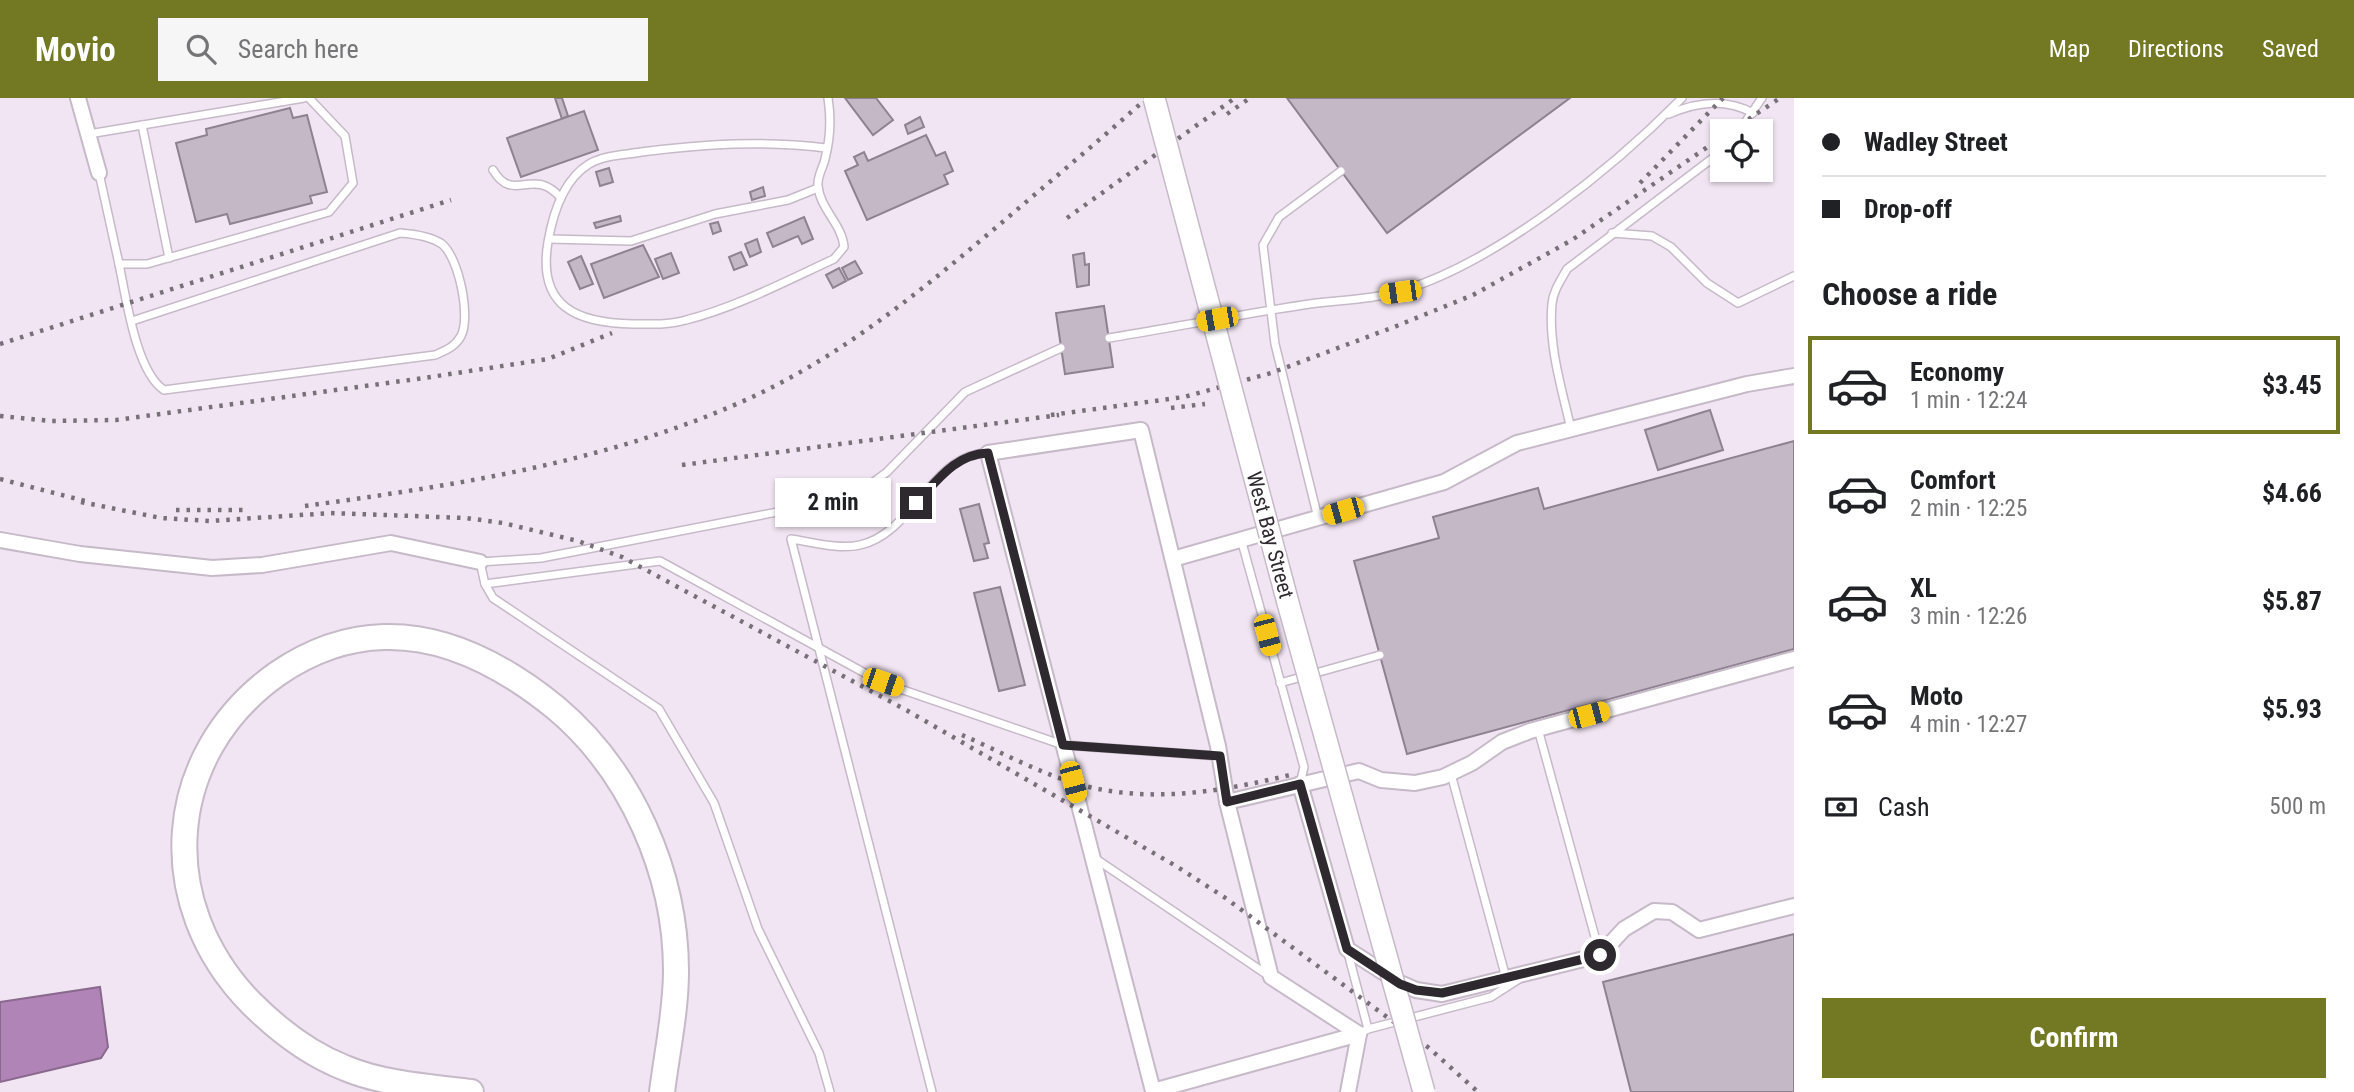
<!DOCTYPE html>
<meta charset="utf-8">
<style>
body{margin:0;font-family:"Roboto Condensed",sans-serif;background:#f6f6f6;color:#202124;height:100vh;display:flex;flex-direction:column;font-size:26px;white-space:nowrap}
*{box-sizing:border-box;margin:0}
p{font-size:23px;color:#757577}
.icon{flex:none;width:38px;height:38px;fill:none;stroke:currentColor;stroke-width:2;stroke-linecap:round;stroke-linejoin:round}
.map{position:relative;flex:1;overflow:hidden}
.drawer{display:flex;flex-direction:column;background:#fff;width:560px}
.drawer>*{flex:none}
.hud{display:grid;align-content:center;height:154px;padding:0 28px;background:#fff}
.controls{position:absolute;left:1710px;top:21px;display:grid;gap:14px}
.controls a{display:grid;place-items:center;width:63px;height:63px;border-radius:0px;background:#fff;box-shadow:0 2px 5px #0004;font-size:35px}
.end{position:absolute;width:32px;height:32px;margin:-16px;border:9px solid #2e292e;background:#fff;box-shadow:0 0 0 4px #fff}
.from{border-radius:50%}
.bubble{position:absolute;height:49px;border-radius:0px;background:#fff;box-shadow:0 2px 5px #0004;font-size:23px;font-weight:700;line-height:49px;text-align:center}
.car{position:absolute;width:21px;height:42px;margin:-21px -10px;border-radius:9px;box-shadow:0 0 5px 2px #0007;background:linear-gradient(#f5c518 24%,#345 0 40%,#f5c518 0 76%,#345 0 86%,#f5c518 0)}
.hud b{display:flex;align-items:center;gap:24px;height:66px;font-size:26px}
.hud b+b{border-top:2px solid #e0e0e0}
.hud i{width:18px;height:18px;background:#202124}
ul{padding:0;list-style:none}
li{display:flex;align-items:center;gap:21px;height:98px;margin:0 14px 10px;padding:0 14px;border:4px solid transparent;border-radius:0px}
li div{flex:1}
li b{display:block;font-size:26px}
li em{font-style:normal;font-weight:700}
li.current{border-color:#737922}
li>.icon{width:63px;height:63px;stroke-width:1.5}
h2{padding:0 28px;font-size:32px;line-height:84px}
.pay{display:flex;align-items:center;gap:18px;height:77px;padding:0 28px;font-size:26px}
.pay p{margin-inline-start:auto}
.action{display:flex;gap:14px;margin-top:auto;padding:14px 28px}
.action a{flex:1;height:80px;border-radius:0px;background:#737922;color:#fff;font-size:28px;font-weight:700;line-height:80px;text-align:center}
header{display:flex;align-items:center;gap:42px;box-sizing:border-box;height:98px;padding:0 35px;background:#737922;color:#fff}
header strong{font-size:33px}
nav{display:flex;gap:38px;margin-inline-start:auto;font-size:24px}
.search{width:490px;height:63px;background:#f6f6f6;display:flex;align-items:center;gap:18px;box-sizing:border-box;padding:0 24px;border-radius:0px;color:#757577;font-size:26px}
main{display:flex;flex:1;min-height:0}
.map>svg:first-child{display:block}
.water{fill:#b084b6;stroke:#89698d;stroke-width:2}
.building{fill:#c4b7c6;stroke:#8e8290;stroke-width:2}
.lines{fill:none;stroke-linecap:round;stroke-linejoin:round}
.lane-casing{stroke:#c6b9c8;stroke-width:10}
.street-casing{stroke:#c6b9c8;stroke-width:18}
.highway-casing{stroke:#c6b9c8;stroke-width:28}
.lane{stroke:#fff;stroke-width:7}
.street{stroke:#fff;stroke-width:14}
.highway{stroke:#fff;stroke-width:24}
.rail{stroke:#787079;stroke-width:4.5;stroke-dasharray:3.5 7;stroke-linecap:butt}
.primary-bridge-casing{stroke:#c6b9c8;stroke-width:24;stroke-linecap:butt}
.primary-bridge{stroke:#fff;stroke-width:21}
.route{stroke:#2e292e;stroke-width:9}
.labels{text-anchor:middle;stroke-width:5;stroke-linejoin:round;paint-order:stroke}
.street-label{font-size:21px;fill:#2e292e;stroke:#fff}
</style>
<header>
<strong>Movio</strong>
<div class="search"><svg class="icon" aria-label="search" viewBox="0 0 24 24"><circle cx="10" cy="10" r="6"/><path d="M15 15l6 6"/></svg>Search here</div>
<nav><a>Map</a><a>Directions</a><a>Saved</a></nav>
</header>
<main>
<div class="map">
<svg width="1794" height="994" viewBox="0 0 1794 994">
<rect width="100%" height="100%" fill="#f2e5f3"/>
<!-- water -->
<polygon class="water" points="100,889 108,949 101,960 0,984 0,904"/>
<!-- building -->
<g class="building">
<polygon points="555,0 562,0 568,18 562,21"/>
<polygon points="845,0 876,0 893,22 873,37"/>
<polygon points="1287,0 1570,0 1387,135"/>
<polygon points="290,10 293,20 307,17 327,94 310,98 312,105 230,126 227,116 196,124 176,45 207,37 206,31"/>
<polygon points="584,13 598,52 521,79 507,40"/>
<polygon points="920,19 924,29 908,36 905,27"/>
<polygon points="926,37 936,58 945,54 953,73 944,77 948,86 867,122 845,73 858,67 854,59 864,54 868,63"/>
<polygon points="609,70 613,84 600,88 596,74"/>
<polygon points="763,89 765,98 752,102 750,94"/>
<polygon points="620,118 621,123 596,130 594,125"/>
<polygon points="804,119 813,141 802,146 798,138 773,149 767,135"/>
<polygon points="718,124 721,133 713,136 710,126"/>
<polygon points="757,141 761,154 750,159 745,146"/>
<polygon points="643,147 659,179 604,200 591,166"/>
<polygon points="741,154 747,167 734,172 729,159"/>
<polygon points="671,155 679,175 663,181 655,161"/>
<polygon points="1084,155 1085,167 1089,166 1089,187 1077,189 1073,157"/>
<polygon points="581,158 593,186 580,191 568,164"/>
<polygon points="855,163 862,175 848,182 842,170"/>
<polygon points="839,170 846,183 833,190 826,177"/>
<polygon points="1104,208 1113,269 1065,276 1056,215"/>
<polygon points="1710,312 1723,352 1658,372 1645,332"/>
<polygon points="1794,343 1794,551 1407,656 1354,463 1439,440 1433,419 1538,390 1544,411"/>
<polygon points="979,406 989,445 984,446 988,460 974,463 960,411"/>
<polygon points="1000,489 1025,587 999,593 974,495"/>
<polygon points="1794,836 1794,994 1631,994 1603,884"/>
</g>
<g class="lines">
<!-- lane casing -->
<g class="lane-casing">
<g id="lane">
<path d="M1669,16c28,-12 56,-16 84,-1"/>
<polyline points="142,27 169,160"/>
<polyline points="1739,33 1762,0"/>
<polyline points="89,36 304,0"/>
<path d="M826,50c-63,-8 -122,-4 -185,4 -17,3 -37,3 -52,12 -26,16 -36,49 -41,78 -11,65 29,81 85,82 18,0 36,1 53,-4 51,-13 100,-39 148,-61l10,-12c-2,-23 -24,-38 -26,-61 -1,-10 5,-18 7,-27 5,-19 6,-42 3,-61"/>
<path d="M493,72c21,35 39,-5 68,28"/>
<polyline points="99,75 119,166 147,166 329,114 353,85 345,38 309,0"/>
<polyline points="1612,135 1652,138 1671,149 1707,185 1738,205 1794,178"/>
<polyline points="549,141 631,143 715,116 788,102 818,90"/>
<path d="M119,166c7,33 17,108 45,126l271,-35c11,-5 20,-8 26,-19 10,-19 -2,-78 -19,-92 -12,-8 -28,-10 -42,-11l-268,88"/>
<path d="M1109,240c65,-11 129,-23 194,-33 33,-5 70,-5 101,-15 94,-29 208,-121 278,-192"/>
<path d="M1571,331c-9,-39 -23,-84 -19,-125 1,-13 9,-24 15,-35l155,-118"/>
<polyline points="1318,420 1275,246 1263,147 1279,119 1341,73"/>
<polyline points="1241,441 1304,669 1300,686"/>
<polyline points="485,486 660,463 883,585 1063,647 1219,658"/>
<polyline points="1280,585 1380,557"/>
<polyline points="1538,631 1600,857"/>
<polyline points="1451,676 1506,880"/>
<polyline points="1096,761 1269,878"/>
<polyline points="1348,855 1368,931 1364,933"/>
<polyline points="1368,931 1491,899 1519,881"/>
<polyline points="830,994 819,955 758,831 714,705 659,611 493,500 485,486 480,464 541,460 834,403 864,391 887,374 965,294 1061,250"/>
<path d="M932,994l-141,-553c21,3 48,11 69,6 54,-12 71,-91 128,-92"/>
</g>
</g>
<!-- street casing -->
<g class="street-casing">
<g id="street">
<polyline points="78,0 99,75"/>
<polyline points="0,442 80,456 212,470 262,467 391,445 480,464"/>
<polyline points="1173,461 1444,384 1517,345 1747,286 1794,278"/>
<polyline points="1300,686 1347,851 1400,885 1416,892 1442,896 1600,857 1624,831 1654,813 1672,814 1699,832 1794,808"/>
<polyline points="1227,704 1218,648 1141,332 988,355 1153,993 1359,936"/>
<polyline points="1348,994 1359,936 1271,879 1227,704 1359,673 1381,682 1415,685 1443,679 1472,665 1502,644 1530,633 1794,561"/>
</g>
</g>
<!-- highway casing -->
<g class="highway-casing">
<path id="highway" d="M471,994c-41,-5 -88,-8 -126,-24 -36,-14 -67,-38 -94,-65 -97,-99 -88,-248 26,-329 32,-22 68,-36 107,-37 64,-2 124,32 172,71 75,63 120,165 120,263 0,40 -9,81 -14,121"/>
</g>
<!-- lane -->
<use href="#lane" class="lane"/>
<!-- street -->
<use href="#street" class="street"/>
<!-- highway -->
<use href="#highway" class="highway"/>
<!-- rail -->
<g class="rail">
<polyline points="1227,16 1250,0"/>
<polyline points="1731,33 1780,0"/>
<polyline points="1640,85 1723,0"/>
<polyline points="1067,120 1235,0"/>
<polyline points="0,246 451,102"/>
<polyline points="1171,310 1205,306"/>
<polyline points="1051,317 1184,299 1271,275 1394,229 1473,197 1572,142 1722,39"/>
<polyline points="0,318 51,323 116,322 424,280 548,261 612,235"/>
<polyline points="682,367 1059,317"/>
<polyline points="0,381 89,404"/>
<polyline points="81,404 161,420 210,423 331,415 466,420 503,425 578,443 622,459 908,613 1176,768 1224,799 1429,950 1478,994"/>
<path d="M305,408c145,-20 292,-42 427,-100 104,-44 189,-115 274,-187 47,-40 95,-80 141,-121"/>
<polyline points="176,412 246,412"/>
<path d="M962,637c37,16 81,40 119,50 72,19 143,6 213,-11"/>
</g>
<!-- primary-bridge casing -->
<g class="primary-bridge-casing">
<polyline id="primary-bridge" points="1154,0 1288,505 1424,994"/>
</g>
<!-- primary-bridge -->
<use href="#primary-bridge" class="primary-bridge"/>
</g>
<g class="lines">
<!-- route -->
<path class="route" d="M916,405c21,-22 39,-49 72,-50l75,292 157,11 7,46 73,-18 47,165 53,35 16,6 26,3 158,-38"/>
</g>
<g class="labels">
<!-- street labels -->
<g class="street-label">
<text transform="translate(1270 437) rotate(75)" y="7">West Bay Street</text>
</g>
</g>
</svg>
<div class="controls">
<a><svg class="icon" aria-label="locate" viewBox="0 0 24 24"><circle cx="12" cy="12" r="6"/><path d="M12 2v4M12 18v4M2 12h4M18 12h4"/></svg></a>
</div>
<i class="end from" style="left:1600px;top:857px"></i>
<i class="end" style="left:916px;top:405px"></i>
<div class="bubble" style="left:775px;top:380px;width:116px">2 min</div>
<i class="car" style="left:1400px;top:194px;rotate:262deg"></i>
<i class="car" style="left:1217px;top:221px;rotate:260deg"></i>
<i class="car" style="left:1343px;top:413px;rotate:254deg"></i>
<i class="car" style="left:1267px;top:537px;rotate:165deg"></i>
<i class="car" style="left:883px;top:584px;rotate:109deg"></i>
<i class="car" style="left:1589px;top:617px;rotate:75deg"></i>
<i class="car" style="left:1073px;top:684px;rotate:165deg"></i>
</div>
<section class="drawer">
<div class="hud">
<b><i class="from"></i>Wadley Street</b>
<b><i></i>Drop-off</b>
</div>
<h2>Choose a ride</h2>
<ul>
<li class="current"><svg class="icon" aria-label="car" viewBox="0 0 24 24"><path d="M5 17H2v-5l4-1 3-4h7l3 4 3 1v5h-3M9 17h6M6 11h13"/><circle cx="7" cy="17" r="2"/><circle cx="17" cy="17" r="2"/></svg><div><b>Economy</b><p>1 min · 12:24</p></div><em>$3.45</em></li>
<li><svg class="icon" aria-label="car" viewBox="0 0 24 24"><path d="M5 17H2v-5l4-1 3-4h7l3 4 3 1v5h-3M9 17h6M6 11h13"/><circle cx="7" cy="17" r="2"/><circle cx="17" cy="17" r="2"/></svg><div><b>Comfort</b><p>2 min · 12:25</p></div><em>$4.66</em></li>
<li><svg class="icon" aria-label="car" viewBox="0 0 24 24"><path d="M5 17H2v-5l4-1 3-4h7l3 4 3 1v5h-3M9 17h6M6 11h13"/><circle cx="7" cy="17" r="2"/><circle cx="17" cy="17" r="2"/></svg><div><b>XL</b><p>3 min · 12:26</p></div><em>$5.87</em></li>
<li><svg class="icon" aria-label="car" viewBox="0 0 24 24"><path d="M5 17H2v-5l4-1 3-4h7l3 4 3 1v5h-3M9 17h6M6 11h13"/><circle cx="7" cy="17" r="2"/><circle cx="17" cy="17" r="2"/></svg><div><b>Moto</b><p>4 min · 12:27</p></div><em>$5.93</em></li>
</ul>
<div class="pay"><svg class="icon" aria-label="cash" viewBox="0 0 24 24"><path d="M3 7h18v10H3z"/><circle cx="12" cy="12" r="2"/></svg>Cash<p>500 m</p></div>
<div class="action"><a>Confirm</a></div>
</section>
</main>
